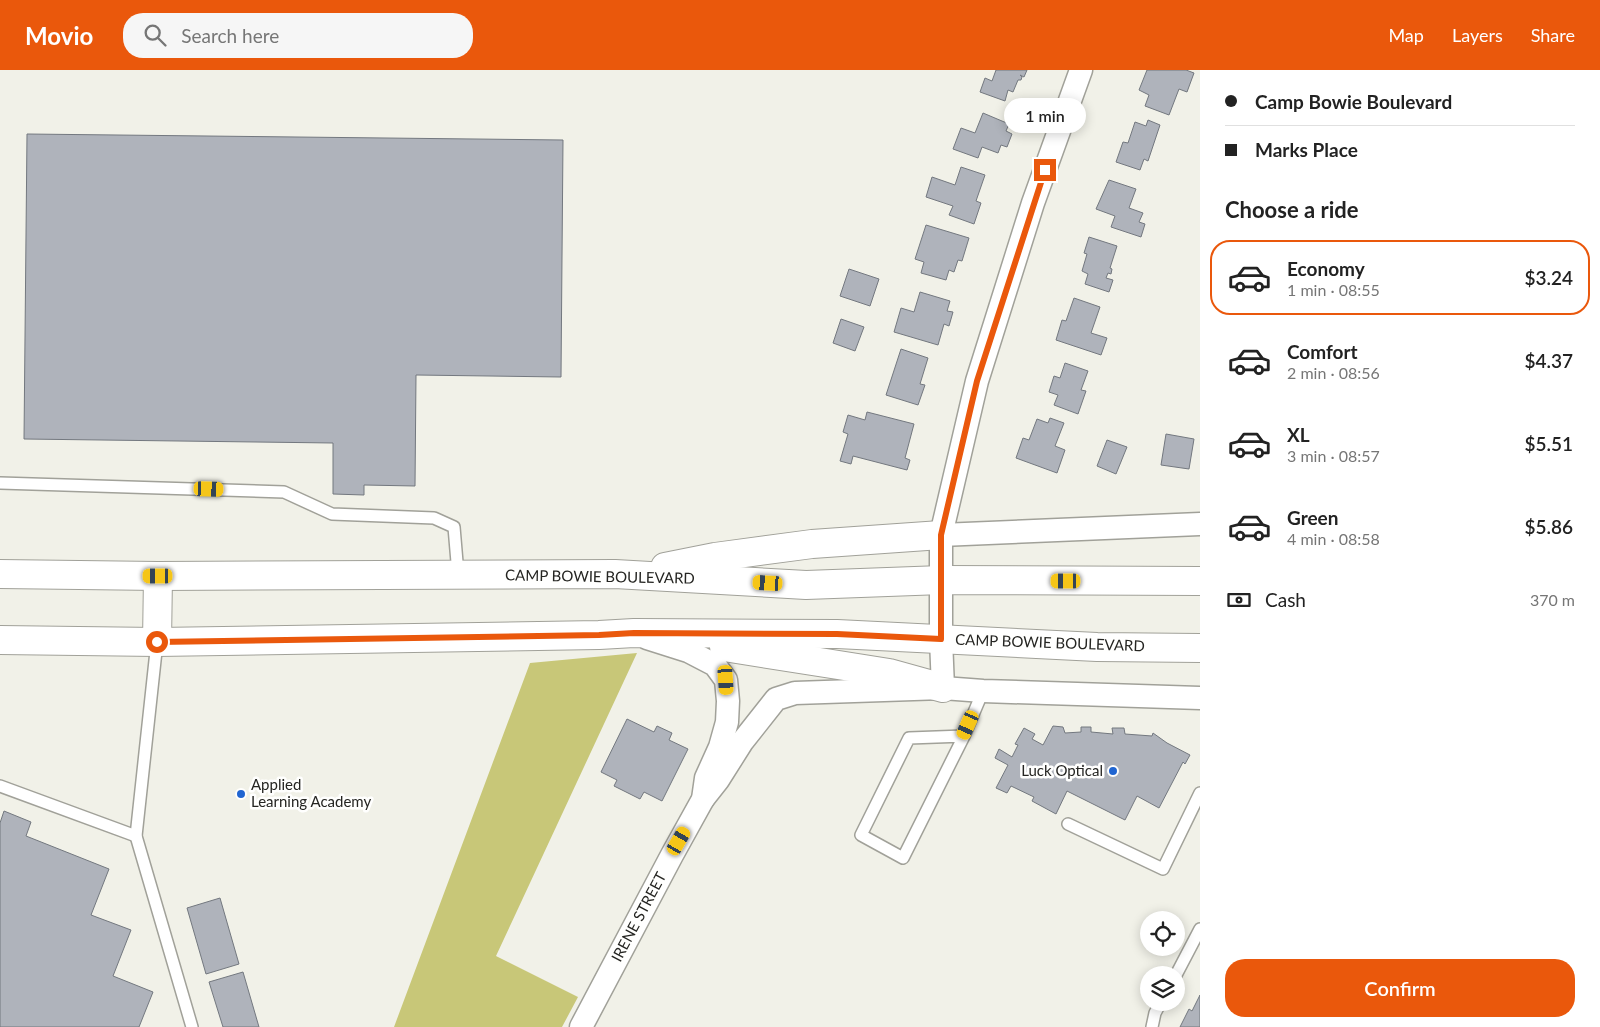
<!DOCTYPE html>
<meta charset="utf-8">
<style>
body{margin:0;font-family:Lato,sans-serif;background:#f6f6f6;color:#222;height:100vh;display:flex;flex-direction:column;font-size:19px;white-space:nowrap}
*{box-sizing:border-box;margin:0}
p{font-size:16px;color:#767676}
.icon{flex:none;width:28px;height:28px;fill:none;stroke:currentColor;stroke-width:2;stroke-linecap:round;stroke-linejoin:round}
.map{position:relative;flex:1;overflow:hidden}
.panel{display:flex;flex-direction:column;background:#fff;width:400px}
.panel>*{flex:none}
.hud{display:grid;align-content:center;height:110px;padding:0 25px;background:#fff}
.buttons{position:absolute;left:1140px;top:841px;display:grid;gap:10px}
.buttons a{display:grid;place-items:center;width:45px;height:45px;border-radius:50%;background:#fff;box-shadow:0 2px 12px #0003;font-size:25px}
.end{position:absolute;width:22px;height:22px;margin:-11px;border:6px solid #ea580c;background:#fff;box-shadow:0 0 0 2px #fff}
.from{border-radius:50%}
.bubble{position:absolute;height:35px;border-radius:18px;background:#fff;box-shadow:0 2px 12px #0003;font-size:16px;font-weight:600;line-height:35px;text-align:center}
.car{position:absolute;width:15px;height:30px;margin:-15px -8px;border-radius:6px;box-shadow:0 0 4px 1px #0007;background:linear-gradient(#f5c518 24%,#345 0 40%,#f5c518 0 76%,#345 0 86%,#f5c518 0)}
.hud b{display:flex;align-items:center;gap:18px;height:48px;font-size:19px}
.hud b+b{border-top:1px solid #e0e0e0}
.hud i{width:12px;height:12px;background:#222}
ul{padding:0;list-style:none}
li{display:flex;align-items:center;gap:15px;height:75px;margin:0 10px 8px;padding:0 15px;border:2px solid transparent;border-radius:20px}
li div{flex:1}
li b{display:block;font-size:19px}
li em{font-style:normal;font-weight:600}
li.selected{border-color:#ea580c}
li>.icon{width:45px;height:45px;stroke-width:1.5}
h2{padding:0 25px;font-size:22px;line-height:60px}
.pay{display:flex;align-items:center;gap:12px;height:55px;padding:0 25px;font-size:19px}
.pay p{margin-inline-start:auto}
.primary-button{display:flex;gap:10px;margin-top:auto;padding:10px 25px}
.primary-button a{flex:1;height:58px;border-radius:20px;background:#ea580c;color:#fff;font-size:20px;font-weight:600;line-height:58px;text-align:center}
header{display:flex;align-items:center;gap:30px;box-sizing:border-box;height:70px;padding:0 25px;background:#ea580c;color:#fff}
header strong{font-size:24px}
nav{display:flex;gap:28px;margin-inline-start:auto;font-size:18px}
.search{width:350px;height:45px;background:#f6f6f6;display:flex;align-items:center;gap:12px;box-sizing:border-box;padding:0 18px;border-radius:20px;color:#767676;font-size:19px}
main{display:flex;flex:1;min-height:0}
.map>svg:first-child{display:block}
.green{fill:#c8c778}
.building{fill:#afb3bb;stroke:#73787f}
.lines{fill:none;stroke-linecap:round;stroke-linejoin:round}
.service-casing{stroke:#a1a199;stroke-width:14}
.minor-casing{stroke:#a1a199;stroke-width:25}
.primary-casing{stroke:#a1a199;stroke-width:30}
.service{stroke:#fff;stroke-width:11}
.minor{stroke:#fff;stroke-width:22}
.primary{stroke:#fff;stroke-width:28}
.route{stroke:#ea580c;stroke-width:6}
.poi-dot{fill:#2065d1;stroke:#fffffe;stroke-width:2}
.labels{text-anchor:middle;stroke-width:5;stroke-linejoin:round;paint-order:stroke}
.street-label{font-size:15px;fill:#252522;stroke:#fffffe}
.poi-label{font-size:15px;fill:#252522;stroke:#fffffe;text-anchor:end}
</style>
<header>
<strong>Movio</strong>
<div class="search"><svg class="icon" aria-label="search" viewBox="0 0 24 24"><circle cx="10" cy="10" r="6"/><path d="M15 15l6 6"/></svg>Search here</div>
<nav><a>Map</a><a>Layers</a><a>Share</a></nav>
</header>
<main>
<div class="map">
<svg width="1200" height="957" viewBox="0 0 1200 957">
<rect width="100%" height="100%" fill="#f1f1e8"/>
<!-- green -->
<polygon class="green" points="637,583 496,886 578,927 562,957 394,957 530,593"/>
<!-- building -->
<g class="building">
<polygon points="996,0 1027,0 1024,7 1020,5 1022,7 1021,10 1018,10 1013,22 1008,20 1005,31 980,22 985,8 992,11"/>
<polygon points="1147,0 1186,0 1194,3 1187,22 1179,19 1169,45 1145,36 1149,25 1139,20"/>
<polygon points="983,43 1009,54 1006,61 1012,64 1007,77 1001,75 998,83 982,77 978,88 953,79 961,58 975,63"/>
<polygon points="1148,50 1160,55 1148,91 1144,89 1140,100 1116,92 1123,72 1128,73 1135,52 1146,56"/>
<polygon points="27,64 563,70 561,307 416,305 415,416 364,415 364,425 333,424 333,373 24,369"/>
<polygon points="961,97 985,105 976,131 981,133 974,154 949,145 953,136 926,127 932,107 955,115"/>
<polygon points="1109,110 1136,119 1129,138 1143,143 1139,152 1145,154 1141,167 1111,157 1115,146 1096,139"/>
<polygon points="926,155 969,168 962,191 958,190 954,202 949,200 946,210 921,203 924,192 915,189"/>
<polygon points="1089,167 1117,176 1110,198 1112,199 1111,204 1108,203 1106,208 1113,210 1109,222 1085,214 1088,204 1082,201 1087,184 1084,183"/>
<polygon points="849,199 879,209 870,236 840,226"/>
<polygon points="920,222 950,231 947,241 953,242 949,256 944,254 938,275 894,262 901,238 914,242"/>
<polygon points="1074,228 1100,237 1091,263 1107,268 1101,285 1056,270 1062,250 1066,251"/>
<polygon points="841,249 864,257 855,281 833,273"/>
<polygon points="901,279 928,288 920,314 925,315 918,335 886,325"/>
<polygon points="1065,293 1088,301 1081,320 1086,321 1078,344 1054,335 1058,325 1049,322 1054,306 1060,308"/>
<polygon points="867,342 914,354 905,388 910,390 907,400 853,386 851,394 840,391 848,364 843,362 848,345 865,350"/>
<polygon points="1050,348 1064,353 1055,376 1065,380 1057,403 1016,388 1023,368 1029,370 1037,349 1048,353"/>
<polygon points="1166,364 1194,369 1189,399 1161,395"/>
<polygon points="1107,370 1127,377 1116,404 1097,396"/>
<polygon points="627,649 654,662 657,656 672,663 669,670 688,679 662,731 644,722 640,729 614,716 617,710 601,702"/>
<polygon points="1053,656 1063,657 1065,663 1081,662 1081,657 1091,657 1091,662 1113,664 1112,658 1124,658 1125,664 1152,666 1153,663 1167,673 1190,685 1185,694 1183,692 1159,738 1137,726 1125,750 1067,721 1056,744 1032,731 1034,727 1011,716 1007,723 996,718 1008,695 995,688 999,679 1012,687 1018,675 1015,674 1024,658 1035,664 1032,669 1043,675"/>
<polygon points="4,741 31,752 26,766 109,799 91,845 131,860 113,906 153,922 139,957 0,957 0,753"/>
<polygon points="220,828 239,894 206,904 187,838"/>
<polygon points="243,902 259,957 223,957 209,912"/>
<polygon points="1200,925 1200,957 1180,957 1189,939 1192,941"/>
</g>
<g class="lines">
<!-- service casing -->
<g class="service-casing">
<g id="service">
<polyline points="0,413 284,422 332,444 434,448 454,457 458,504"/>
<polyline points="157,572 136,766 192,957"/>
<polyline points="964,666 909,668 861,765 903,788 964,666 983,621"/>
<polyline points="0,716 136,766"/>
<polyline points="1068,754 1163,799 1200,723"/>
<polyline points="1176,905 1200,859"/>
<polyline points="1152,957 1155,943 1161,932"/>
</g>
</g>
<!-- minor casing -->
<g class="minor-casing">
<g id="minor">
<polyline points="941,465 1200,454"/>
<polyline points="943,618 941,569 941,465 977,311 1033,133 1081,0"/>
<polyline points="703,729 718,710 742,672 776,629 795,623 943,618 983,621 1200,628"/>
<polyline points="581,957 672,785 703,729 706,708 720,677 727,652 728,631 726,610 715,595 688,581 647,568"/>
</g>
</g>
<!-- primary casing -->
<g class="primary-casing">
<g id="primary">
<polyline points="665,497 715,487 812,474 941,465"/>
<polyline points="0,504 158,506 615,504 806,515 942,510 1200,511"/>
<polyline points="0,570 157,572 599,565 634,563 837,564 1097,577 1200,578"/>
<polyline points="157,572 158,506"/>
<polyline points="724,577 889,603 943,618"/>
</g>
</g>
<!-- service -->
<use href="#service" class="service"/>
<!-- minor -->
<use href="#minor" class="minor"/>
<!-- primary -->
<use href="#primary" class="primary"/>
</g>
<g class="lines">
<!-- route -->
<polyline class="route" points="157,572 599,565 634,563 837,564 941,569 941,465 977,311 1045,100"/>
</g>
<!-- markers -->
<g class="poi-dot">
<circle cx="1113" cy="701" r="5"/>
<circle cx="241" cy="724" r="5"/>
</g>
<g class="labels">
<!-- street labels -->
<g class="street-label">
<text transform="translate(600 507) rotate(1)" y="5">CAMP BOWIE BOULEVARD</text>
<text transform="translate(1050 573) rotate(2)" y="5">CAMP BOWIE BOULEVARD</text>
<text transform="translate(639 847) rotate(-62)" y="5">IRENE STREET</text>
</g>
<!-- poi labels -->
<g class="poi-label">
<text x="1103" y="706">Luck Optical</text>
<text x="251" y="720" text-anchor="start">Applied<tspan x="251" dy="17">Learning Academy</tspan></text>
</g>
</g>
</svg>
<div class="buttons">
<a><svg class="icon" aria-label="locate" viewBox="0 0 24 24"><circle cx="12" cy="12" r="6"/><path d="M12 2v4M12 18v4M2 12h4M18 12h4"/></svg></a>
<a><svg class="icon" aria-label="layers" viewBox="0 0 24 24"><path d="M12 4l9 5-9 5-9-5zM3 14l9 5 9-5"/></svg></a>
</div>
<i class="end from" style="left:157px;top:572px"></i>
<i class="end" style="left:1045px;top:100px"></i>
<div class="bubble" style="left:1004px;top:28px;width:82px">1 min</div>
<i class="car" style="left:209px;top:419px;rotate:92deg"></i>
<i class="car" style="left:158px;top:506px;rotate:270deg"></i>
<i class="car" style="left:1066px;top:511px;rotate:270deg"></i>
<i class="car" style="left:768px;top:513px;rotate:273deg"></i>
<i class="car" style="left:726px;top:610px;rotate:176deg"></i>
<i class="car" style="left:968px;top:655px;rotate:204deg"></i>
<i class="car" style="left:679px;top:771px;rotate:30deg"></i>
</div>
<section class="panel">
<div class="hud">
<b><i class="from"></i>Camp Bowie Boulevard</b>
<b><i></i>Marks Place</b>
</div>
<h2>Choose a ride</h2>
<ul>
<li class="selected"><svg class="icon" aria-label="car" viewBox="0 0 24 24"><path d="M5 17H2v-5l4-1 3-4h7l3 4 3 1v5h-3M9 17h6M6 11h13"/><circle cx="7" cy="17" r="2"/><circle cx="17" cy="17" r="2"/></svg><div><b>Economy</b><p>1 min · 08:55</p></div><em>$3.24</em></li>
<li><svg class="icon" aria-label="car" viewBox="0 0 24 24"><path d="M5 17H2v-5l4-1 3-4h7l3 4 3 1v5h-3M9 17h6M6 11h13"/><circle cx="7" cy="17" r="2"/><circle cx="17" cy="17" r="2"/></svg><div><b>Comfort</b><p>2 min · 08:56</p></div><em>$4.37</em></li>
<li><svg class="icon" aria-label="car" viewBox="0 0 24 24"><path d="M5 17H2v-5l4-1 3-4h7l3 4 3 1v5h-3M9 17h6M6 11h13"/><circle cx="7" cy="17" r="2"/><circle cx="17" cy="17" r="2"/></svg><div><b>XL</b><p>3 min · 08:57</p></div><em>$5.51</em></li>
<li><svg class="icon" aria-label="car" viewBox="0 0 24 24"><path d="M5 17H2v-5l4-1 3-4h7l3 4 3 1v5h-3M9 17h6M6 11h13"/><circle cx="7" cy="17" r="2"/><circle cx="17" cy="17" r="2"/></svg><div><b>Green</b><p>4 min · 08:58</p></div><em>$5.86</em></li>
</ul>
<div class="pay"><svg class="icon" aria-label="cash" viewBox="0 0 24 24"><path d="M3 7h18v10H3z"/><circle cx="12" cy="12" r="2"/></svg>Cash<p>370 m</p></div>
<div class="primary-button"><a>Confirm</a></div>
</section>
</main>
